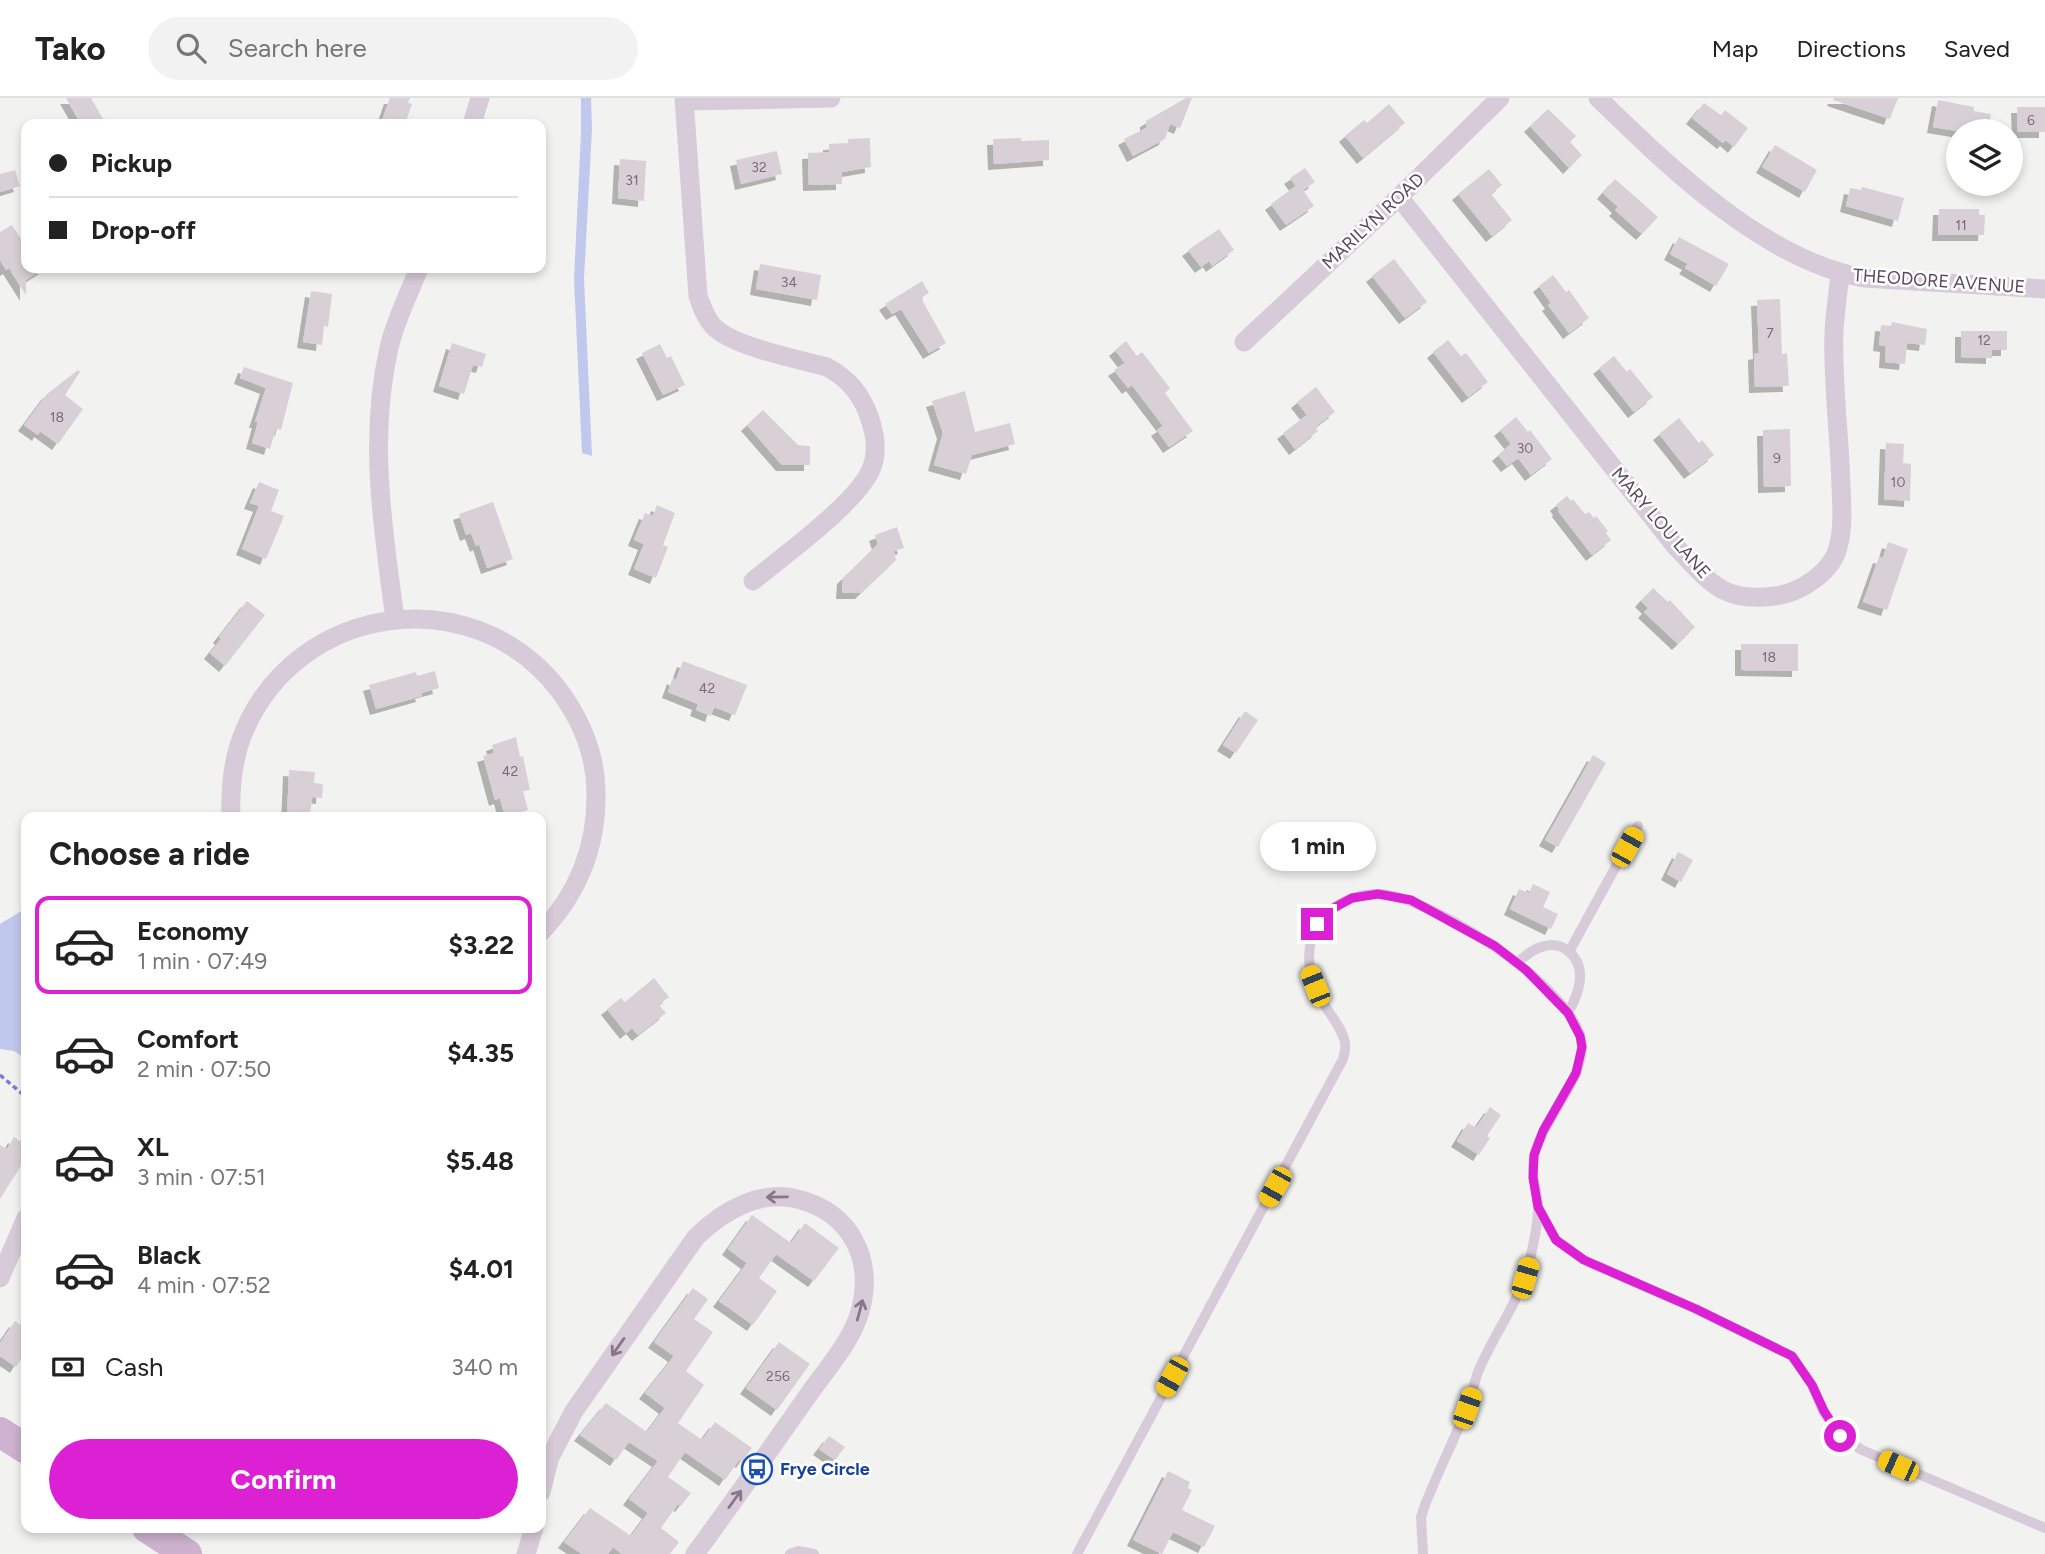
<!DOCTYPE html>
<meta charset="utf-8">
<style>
body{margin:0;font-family:Figtree,sans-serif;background:#f2f2f2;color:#222;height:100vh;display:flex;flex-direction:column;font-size:26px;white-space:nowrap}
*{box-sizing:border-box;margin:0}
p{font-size:23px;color:#767676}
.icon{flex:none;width:38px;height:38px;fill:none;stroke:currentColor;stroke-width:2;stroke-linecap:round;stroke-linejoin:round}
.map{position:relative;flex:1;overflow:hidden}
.side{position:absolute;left:21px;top:714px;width:525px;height:721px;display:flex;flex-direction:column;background:#fff;border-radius:14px;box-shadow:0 4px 10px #0003}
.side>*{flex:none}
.hud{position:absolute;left:21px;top:21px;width:525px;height:154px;border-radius:14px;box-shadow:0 4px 10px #0003;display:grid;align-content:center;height:154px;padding:0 28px;background:#fff}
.tools{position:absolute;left:1946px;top:21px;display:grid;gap:14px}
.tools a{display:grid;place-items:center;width:77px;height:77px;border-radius:50%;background:#fff;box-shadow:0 4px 10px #0003;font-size:35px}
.end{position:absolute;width:32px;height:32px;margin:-16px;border:9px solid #dc21d5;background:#fff;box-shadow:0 0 0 4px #fff}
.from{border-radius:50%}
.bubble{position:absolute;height:49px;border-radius:24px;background:#fff;box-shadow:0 4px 10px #0003;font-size:23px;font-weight:700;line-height:49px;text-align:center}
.car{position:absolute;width:21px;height:42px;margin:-21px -10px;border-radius:9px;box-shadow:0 0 5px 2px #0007;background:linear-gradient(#f5c518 24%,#345 0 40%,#f5c518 0 76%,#345 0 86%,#f5c518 0)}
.hud b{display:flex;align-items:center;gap:24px;height:66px;font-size:26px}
.hud b+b{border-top:2px solid #e0e0e0}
.hud i{width:18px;height:18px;background:#222}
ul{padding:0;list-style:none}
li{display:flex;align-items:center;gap:21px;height:98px;margin:0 14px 10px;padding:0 14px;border:4px solid transparent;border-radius:14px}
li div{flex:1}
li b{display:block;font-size:26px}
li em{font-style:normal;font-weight:700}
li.selected{border-color:#dc21d5}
li>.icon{width:63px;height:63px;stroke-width:1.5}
h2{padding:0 28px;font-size:32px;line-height:84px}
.pay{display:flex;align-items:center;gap:18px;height:77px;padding:0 28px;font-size:26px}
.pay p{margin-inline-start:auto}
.cta{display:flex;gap:14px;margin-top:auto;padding:14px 28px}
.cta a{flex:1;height:80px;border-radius:42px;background:#dc21d5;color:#fff;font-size:28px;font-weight:700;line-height:80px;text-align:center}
header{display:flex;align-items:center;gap:42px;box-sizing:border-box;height:98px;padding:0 35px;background:#fff;border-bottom:2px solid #e0e0e0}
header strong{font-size:33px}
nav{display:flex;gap:38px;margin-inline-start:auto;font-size:24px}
.search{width:490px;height:63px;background:#f2f2f2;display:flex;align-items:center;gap:18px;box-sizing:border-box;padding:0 24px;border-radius:38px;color:#767676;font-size:26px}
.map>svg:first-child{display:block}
.green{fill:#c1c8ee}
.building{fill:#d8d0d6;filter:url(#shadow)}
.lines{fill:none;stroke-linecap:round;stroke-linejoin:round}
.path{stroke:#7b7ccb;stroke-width:3.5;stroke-dasharray:5 3.5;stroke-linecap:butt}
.service{stroke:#d8cbd9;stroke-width:10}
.minor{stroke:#d8cbd9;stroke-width:19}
.primary{stroke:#cdb1ce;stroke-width:30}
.oneway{stroke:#877688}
.route{stroke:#dc21d5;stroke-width:9}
.labels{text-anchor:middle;stroke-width:5;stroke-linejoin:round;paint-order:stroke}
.number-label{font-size:14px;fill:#7b6b7b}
.street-label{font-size:18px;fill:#5c495d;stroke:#fff}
.transit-label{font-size:18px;font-weight:bold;fill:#164399;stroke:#fff;text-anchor:start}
</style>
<header>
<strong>Tako</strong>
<div class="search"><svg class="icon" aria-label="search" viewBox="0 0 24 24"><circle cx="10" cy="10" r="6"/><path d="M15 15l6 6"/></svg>Search here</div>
<nav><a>Map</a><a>Directions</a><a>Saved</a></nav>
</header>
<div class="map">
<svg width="2045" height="1456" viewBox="0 0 2045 1456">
<defs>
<filter id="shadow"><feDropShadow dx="-6" dy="6" stdDeviation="0" flood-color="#0004"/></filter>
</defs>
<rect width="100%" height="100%" fill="#f2f3f0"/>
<!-- green -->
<g class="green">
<polygon points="581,0 591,0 592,31 584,181 592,358 582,355 574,181 581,35"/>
<polygon points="26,810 26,961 14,953 0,951 0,826"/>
</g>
<!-- building -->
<g class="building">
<polygon points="66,0 91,0 106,26 81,26"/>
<polygon points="390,0 410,0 408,5 412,6 405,26 381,26"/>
<polygon points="1186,0 1192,0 1180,30 1170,26 1165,41 1133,58 1124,41 1146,30 1146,23"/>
<polygon points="1834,0 1898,0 1890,21 1833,2"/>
<polygon points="1938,2 1974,9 1974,13 1991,16 1988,33 1968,30 1968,33 1957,33 1933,29"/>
<polygon points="1704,5 1721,17 1725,12 1748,30 1734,49 1726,42 1723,45 1692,20"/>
<polygon points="1389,6 1405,25 1363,60 1345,38 1364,22 1367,25"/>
<polygon points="2017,9 2045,9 2045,34 2018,34"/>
<polygon points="1548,11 1576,38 1570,44 1582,57 1569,70 1530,28"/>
<polygon points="870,40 871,69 842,74 842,86 809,87 808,55 829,54 829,46 848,45 848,41"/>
<polygon points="1021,40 1021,43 1049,42 1049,62 994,66 993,41"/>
<polygon points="1775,47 1817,72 1805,94 1762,69"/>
<polygon points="777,53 782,76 741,86 736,62"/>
<polygon points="620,61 646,63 644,103 618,100"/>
<polygon points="1305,70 1315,84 1303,92 1314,108 1286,127 1271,106 1296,88 1290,80"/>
<polygon points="1489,71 1502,87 1491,96 1512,122 1492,138 1458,96"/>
<polygon points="15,72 20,88 0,94 0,76"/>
<polygon points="1615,81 1658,119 1642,136 1615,112 1618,109 1603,95"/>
<polygon points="1862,89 1904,100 1898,123 1846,108 1850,90 1861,92"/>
<polygon points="1939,111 1979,111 1979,117 1985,117 1984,137 1938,137"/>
<polygon points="12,127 26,149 26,170 45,170 26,182 26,197 9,170 6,172 0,162 0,134"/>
<polygon points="1219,131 1234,152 1212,168 1209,163 1201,169 1188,152"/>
<polygon points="1679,139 1729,166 1716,188 1685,170 1688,166 1670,156"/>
<polygon points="1394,161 1427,204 1405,220 1372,178"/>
<polygon points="760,166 821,177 817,202 756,191"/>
<polygon points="1553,177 1566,194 1569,192 1589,220 1569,235 1548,207 1551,205 1539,188"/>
<polygon points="922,183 929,195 921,200 946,245 929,255 901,211 892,216 885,206"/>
<polygon points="311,193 332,196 328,229 324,228 322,247 303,244"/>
<polygon points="1780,201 1782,256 1787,255 1789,288 1755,289 1754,256 1759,255 1757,202"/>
<polygon points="1892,224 1927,231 1925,247 1907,245 1905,266 1885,264 1886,248 1879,247 1881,227 1891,228"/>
<polygon points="1961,233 2007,233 2007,252 1992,252 1992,260 1961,259"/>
<polygon points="1448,242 1461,258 1466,255 1488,284 1468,299 1433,254"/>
<polygon points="1126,243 1137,258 1142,254 1170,290 1165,295 1193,333 1169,349 1157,332 1163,328 1132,287 1128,290 1114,272 1125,265 1115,252"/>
<polygon points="452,245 486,256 482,269 473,267 464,296 439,288"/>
<polygon points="660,246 667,260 671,258 685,287 663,297 642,255"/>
<polygon points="1614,258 1627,274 1630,271 1653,299 1634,314 1599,270"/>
<polygon points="244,269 293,285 281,332 276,330 270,351 252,345 258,324 255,324 266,290 240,280"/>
<polygon points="78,272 80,274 65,297 83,311 58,346 40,333 38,337 24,327 47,296"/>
<polygon points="1316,289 1335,314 1315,329 1318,333 1295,351 1283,335 1307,317 1297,304"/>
<polygon points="965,293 975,334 1010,325 1015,346 972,357 966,376 934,367 943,335 932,303"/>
<polygon points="763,312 798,347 810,348 810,367 782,367 747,327"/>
<polygon points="1516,319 1528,334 1530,332 1552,361 1531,377 1518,360 1507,368 1498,357 1511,346 1500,332"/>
<polygon points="1679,320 1699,345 1702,342 1714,357 1690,375 1659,336"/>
<polygon points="1790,331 1791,388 1764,389 1763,332"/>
<polygon points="1886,345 1904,346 1903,365 1911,366 1910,403 1884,401"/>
<polygon points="259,384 279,392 271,413 284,418 266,461 242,451 259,408 250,405"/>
<polygon points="1567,398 1571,403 1573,401 1585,416 1589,414 1594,420 1596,418 1608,433 1606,435 1611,442 1592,457 1558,413 1559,411 1556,407"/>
<polygon points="493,404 513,461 487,470 479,446 476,448 471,435 466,437 459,416"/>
<polygon points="657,407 675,415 663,447 668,449 656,480 634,471 644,446 634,442 645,415 653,418"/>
<polygon points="897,429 904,450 894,453 896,462 861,495 842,495 843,480 878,446 875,437"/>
<polygon points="1888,444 1908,451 1887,512 1863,504 1879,459 1883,460"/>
<polygon points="1653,490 1668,504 1670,502 1695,529 1678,546 1644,514 1648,510 1641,503"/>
<polygon points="247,503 265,517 225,568 210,555 221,541 219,539"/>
<polygon points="1741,546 1798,546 1798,573 1741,572"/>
<polygon points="683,563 747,587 735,617 714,609 711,618 696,612 698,606 668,594 673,580 676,582"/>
<polygon points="435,573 439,590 421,595 422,598 376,611 369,587 416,574 417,578"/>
<polygon points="1245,613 1258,622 1236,655 1223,647"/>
<polygon points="516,639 520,659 523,658 530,692 523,693 528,712 505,719 500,700 495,702 483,658 494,655 492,647"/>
<polygon points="1593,657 1606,665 1558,749 1545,742"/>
<polygon points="289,672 315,674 314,685 323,686 322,700 312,699 310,719 287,719"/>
<polygon points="1678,754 1693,762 1681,784 1667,776"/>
<polygon points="1533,786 1550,794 1543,809 1558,816 1551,831 1510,811 1519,791 1529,795"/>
<polygon points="654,880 669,899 659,907 666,915 638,937 632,930 626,935 607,911 621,900 625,904"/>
<polygon points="1490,1009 1501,1017 1487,1038 1490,1040 1479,1057 1457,1043 1468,1025 1476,1030"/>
<polygon points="14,1039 26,1047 26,1060 0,1101 0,1047 7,1051"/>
<polygon points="752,1117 791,1145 805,1125 839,1150 814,1183 776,1156 759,1180 777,1193 753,1227 719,1203 747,1165 728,1151"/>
<polygon points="693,1190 708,1201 694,1221 713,1234 686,1273 704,1287 678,1325 702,1342 715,1324 752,1350 742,1364 739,1362 725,1382 685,1354 668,1379 691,1395 681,1408 678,1406 661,1430 679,1444 670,1456 622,1456 613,1449 608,1456 582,1456 564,1444 590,1410 631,1438 648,1415 629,1401 658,1363 629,1344 616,1362 580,1337 606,1305 647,1334 665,1310 645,1295 674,1258 654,1244"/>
<polygon points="15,1223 26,1231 26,1253 16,1269 0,1258 0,1245"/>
<polygon points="779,1244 810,1266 777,1312 746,1290"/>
<polygon points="829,1338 845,1349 835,1362 819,1351"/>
<polygon points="1168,1373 1190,1384 1188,1390 1192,1392 1182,1412 1215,1428 1204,1449 1173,1434 1162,1456 1133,1442"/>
</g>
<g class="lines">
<!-- path -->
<polyline class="path" points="0,977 26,999"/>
<!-- service -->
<g class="service">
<polyline points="1569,854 1638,728"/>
<path d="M1517,865c8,-7 17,-15 28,-17 19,-5 36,12 35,31 0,13 -6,25 -12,36"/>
<polyline points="1538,1109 1556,1142 1584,1162 1696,1211 1792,1258 1812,1287 1823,1313 1840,1338 1862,1352 2045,1430"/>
<polyline points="790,1456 798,1453 814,1456"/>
<path d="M1077,1456l266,-495c1,-5 3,-10 2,-16 -2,-13 -13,-26 -20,-37 -19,-31 -25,-68 5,-95 12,-11 32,-18 49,-17 50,1 204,98 203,153 -1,36 -37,70 -47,105 -5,18 1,35 3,53 1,16 -6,46 -10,62 -12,41 -35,68 -50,105 -4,12 -7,24 -11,36 -13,32 -29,64 -42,97l-4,12 2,37"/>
</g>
<!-- minor -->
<g class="minor">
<path d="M684,0l14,198c4,11 7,21 15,30 20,21 85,33 114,41 22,12 35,28 43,52 5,15 8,32 2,48 -13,35 -88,88 -119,114"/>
<path d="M1598,0c71,69 166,162 266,180l181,11"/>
<polyline points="685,3 831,0"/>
<polyline points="472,26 480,0"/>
<path d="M1399,99l277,350c34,35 46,56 99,49 23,-3 49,-19 60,-40 9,-21 7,-47 6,-69 -1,-51 -9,-104 -7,-155 1,-19 4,-39 6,-58"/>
<polyline points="1244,244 1399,99 1500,0"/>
<path d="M395,521c-12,-91 -27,-180 -6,-271 6,-27 20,-54 30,-80"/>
<path d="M231,719c-1,-28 1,-56 12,-83 53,-131 230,-156 316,-44 22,30 37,66 37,103 1,53 -18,101 -55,139"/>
<polyline points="0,1180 26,1120"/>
<path d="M541,1394l9,-35 24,-46 122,-174c28,-27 66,-49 105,-37 50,14 72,59 60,108 -8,32 -33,59 -52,86 -38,54 -75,107 -114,160"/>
<polyline points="526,1456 534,1430"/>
</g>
<!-- primary -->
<g class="primary">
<polyline points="0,1334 26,1351"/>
<polyline points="147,1430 187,1456"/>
</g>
</g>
<!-- one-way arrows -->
<defs><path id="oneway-shaft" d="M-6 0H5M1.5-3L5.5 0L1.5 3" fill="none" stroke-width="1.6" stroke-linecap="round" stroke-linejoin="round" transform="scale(1.75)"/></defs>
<g class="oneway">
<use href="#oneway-shaft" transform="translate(777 1099) rotate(179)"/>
<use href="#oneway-shaft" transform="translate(860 1212) rotate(-75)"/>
<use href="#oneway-shaft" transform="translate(618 1249) rotate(125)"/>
<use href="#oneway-shaft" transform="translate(735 1401) rotate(-54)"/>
</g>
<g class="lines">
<!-- route -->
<polyline class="route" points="1317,826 1332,811 1352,800 1378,796 1411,802 1495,848 1526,872 1568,915 1580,938 1582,949 1576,975 1543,1033 1534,1057 1533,1080 1538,1109 1556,1142 1584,1162 1696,1211 1792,1258 1812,1287 1824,1313 1840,1338"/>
</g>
<!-- icons -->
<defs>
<g id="bus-ring" transform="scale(1.575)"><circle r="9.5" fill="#fff" stroke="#1a4fb4" stroke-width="1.5"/><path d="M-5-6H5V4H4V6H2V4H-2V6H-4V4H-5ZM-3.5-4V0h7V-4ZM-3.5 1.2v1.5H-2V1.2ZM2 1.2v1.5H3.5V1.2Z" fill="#1a4fb4"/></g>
</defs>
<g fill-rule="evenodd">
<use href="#bus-ring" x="757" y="1371"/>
</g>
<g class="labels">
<!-- number labels -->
<g class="number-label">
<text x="2031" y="27">6</text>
<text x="759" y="74">32</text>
<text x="632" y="87">31</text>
<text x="1961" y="132">11</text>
<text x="789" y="189">34</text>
<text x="1770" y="240">7</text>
<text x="1984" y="247">12</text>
<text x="57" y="324">18</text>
<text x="1525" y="355">30</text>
<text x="1777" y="365">9</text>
<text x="1898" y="389">10</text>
<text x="1769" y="564">18</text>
<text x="707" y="595">42</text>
<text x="510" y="678">42</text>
<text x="778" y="1283">256</text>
</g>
<!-- street labels -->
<g class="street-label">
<text transform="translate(1373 123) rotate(-43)" y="6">MARILYN ROAD</text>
<text transform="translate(1939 183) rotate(4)" y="6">THEODORE AVENUE</text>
<text transform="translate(1661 425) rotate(49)" y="6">MARY LOU LANE</text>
</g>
<!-- transit labels -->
<g class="transit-label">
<text x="780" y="1377">Frye Circle</text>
</g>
</g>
</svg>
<div class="tools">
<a><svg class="icon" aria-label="layers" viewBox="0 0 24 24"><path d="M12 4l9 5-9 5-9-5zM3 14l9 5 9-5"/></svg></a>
</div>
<i class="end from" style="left:1840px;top:1338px"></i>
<i class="end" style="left:1317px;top:826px"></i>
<div class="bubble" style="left:1260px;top:724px;width:116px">1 min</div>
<i class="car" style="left:1627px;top:749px;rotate:29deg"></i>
<i class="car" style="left:1315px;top:888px;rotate:338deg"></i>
<i class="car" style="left:1275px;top:1089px;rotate:209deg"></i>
<i class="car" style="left:1525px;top:1180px;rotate:16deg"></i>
<i class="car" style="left:1172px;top:1279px;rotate:209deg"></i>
<i class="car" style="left:1467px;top:1310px;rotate:19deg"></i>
<i class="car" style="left:1898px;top:1368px;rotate:294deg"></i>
<div class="hud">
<b><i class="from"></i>Pickup</b>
<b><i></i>Drop-off</b>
</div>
<section class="side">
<h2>Choose a ride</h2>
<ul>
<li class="selected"><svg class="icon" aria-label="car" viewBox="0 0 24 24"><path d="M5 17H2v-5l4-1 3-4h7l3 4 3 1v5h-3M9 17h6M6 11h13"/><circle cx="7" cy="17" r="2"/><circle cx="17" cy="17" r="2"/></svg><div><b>Economy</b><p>1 min · 07:49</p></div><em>$3.22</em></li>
<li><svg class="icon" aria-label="car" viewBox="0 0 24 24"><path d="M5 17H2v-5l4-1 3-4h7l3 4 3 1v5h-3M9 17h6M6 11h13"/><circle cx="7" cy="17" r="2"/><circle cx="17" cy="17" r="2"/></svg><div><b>Comfort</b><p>2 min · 07:50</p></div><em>$4.35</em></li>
<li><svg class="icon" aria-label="car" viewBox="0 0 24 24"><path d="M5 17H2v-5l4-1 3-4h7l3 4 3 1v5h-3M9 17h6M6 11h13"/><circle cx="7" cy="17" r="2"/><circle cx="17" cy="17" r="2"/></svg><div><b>XL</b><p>3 min · 07:51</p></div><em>$5.48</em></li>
<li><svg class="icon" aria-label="car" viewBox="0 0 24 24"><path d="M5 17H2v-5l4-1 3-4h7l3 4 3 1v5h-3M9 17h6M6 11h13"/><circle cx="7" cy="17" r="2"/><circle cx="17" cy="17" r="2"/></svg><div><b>Black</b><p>4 min · 07:52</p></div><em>$4.01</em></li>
</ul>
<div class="pay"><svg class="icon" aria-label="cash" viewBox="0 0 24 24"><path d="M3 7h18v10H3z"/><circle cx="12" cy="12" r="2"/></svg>Cash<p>340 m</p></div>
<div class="cta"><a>Confirm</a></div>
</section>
</div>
